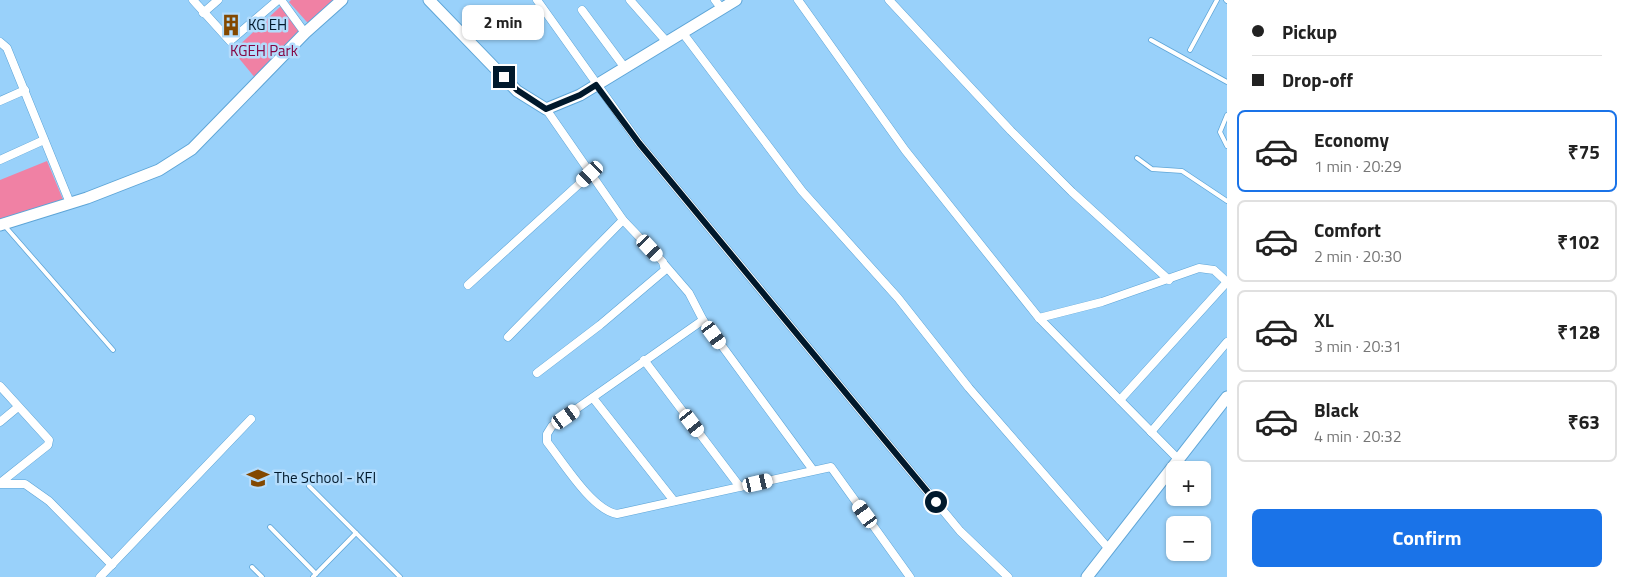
<!DOCTYPE html>
<meta charset="utf-8">
<style>
body{margin:0;font-family:"Titillium Web",sans-serif;background:#f2f2f2;color:#222;height:100vh;display:flex;flex-direction:column;font-size:19px;white-space:nowrap}
*{box-sizing:border-box;margin:0}
p{font-size:16px;color:#767676}
.icon{flex:none;width:28px;height:28px;fill:none;stroke:currentColor;stroke-width:2;stroke-linecap:round;stroke-linejoin:round}
.map{position:relative;flex:1;overflow:hidden}
.side{display:flex;flex-direction:column;background:#fff;width:400px}
.side>*{flex:none}
.hud{display:grid;align-content:center;height:110px;padding:0 25px;background:#fff}
.tools{position:absolute;left:1166px;top:461px;display:grid;gap:10px}
.tools a{display:grid;place-items:center;width:45px;height:45px;border-radius:8px;background:#fff;box-shadow:0 1px 4px #0004;font-size:25px}
.end{position:absolute;width:22px;height:22px;margin:-11px;border:6px solid #00192c;background:#fff;box-shadow:0 0 0 2px #fff}
.from{border-radius:50%}
.bubble{position:absolute;height:35px;border-radius:8px;background:#fff;box-shadow:0 1px 4px #0004;font-size:16px;font-weight:700;line-height:35px;text-align:center}
.car{position:absolute;width:15px;height:30px;margin:-15px -8px;border-radius:6px;box-shadow:0 0 4px 1px #0007;background:linear-gradient(#fff 24%,#345 0 40%,#fff 0 76%,#345 0 86%,#fff 0)}
.hud b{display:flex;align-items:center;gap:18px;height:48px;font-size:19px}
.hud b+b{border-top:1px solid #e0e0e0}
.hud i{width:12px;height:12px;background:#222}
ul{padding:0;list-style:none}
li{display:flex;align-items:center;gap:15px;height:82px;margin:0 10px 8px;padding:0 15px;border:2px solid #e0e0e0;border-radius:8px}
li div{flex:1}
li b{display:block;font-size:19px}
li em{font-style:normal;font-weight:700}
li.selected{border-color:#1a73e8}
li>.icon{width:45px;height:45px;stroke-width:1.5}
.button{display:flex;gap:10px;margin-top:auto;padding:10px 25px}
.button a{flex:1;height:58px;border-radius:8px;background:#1a73e8;color:#fff;font-size:20px;font-weight:700;line-height:58px;text-align:center}
main{display:flex;flex:1;min-height:0}
.map>svg:first-child{display:block}
.green{fill:#f081a4}
.lines{fill:none;stroke-linecap:round;stroke-linejoin:round}
.lane-casing{stroke:#5ea5d7;stroke-width:5.5}
.street-casing{stroke:#5ea5d7;stroke-width:9}
.secondary-casing{stroke:#5ea5d7;stroke-width:13}
.lane{stroke:#fff;stroke-width:4}
.street{stroke:#fff;stroke-width:8}
.secondary{stroke:#fff;stroke-width:11}
.route{stroke:#00192c;stroke-width:6}
.labels{text-anchor:middle;stroke-width:5;stroke-linejoin:round;paint-order:stroke}
.poi-label{font-size:15px;fill:#00192c;stroke:#b3dcfc;text-anchor:start}
.park-label{font-size:15px;fill:#850643;stroke:#b3dcfc}
</style>
<main>
<div class="map">
<svg width="1227" height="577" viewBox="0 0 1227 577">
<rect width="100%" height="100%" fill="#99d1fa"/>
<!-- green -->
<g class="green">
<polygon points="291,0 346,0 315,31 289,2"/>
<polygon points="281,6 308,37 260,84 233,51"/>
<polygon points="47,161 64,202 0,222 0,180"/>
</g>
<g class="lines">
<!-- lane casing -->
<g class="lane-casing">
<g id="lane">
<polyline points="1226,0 1227,1"/>
<polyline points="1151,40 1227,82"/>
<polyline points="1190,50 1217,0"/>
<polyline points="1227,115 1220,132 1227,146"/>
<polyline points="1137,158 1152,169 1182,171 1227,201"/>
<polyline points="4,225 113,350"/>
<polyline points="309,486 400,577"/>
<polyline points="270,527 316,574"/>
<polyline points="252,567 262,577"/>
<polyline points="313,577 356,533"/>
</g>
</g>
<!-- street casing -->
<g class="street-casing">
<g id="street">
<polyline points="193,0 230,41 278,0"/>
<polyline points="281,0 305,33"/>
<polyline points="537,0 639,143 960,531 1008,577"/>
<polyline points="630,0 666,41"/>
<polyline points="715,0 722,9"/>
<polyline points="798,0 905,150 1039,318 1178,459"/>
<polyline points="889,0 1011,131 1072,192 1169,280"/>
<polyline points="582,10 625,68"/>
<polyline points="203,13 218,0"/>
<polyline points="682,32 802,191 898,298 969,388 1109,549"/>
<polyline points="0,42 7,48 70,203"/>
<polyline points="0,101 25,90"/>
<polyline points="0,160 44,140"/>
<polyline points="664,264 689,293 703,320 813,470"/>
<polyline points="468,285 590,174"/>
<polyline points="1039,318 1102,302 1199,268 1214,270 1227,282"/>
<path d="M703,320l-151,106 -5,8v8c16,20 45,68 70,72l214,-47 79,110"/>
<polyline points="508,337 623,220"/>
<polyline points="644,360 740,487"/>
<polyline points="537,373 600,325 665,270 663,262 623,220 546,109"/>
<polyline points="0,386 49,440 48,445 0,483"/>
<polyline points="593,398 674,501"/>
<polyline points="1120,400 1227,282"/>
<polyline points="0,422 18,407"/>
<polyline points="1151,432 1227,342"/>
<polyline points="0,484 25,484 49,501 112,565"/>
<polyline points="100,577 251,419"/>
</g>
</g>
<!-- secondary casing -->
<g class="secondary-casing">
<g id="secondary">
<polyline points="429,0 517,91 546,109 580,95 736,0"/>
<polyline points="0,225 87,198 159,170 192,149 305,33 342,0"/>
<polyline points="1087,577 1227,397"/>
</g>
</g>
<!-- lane -->
<use href="#lane" class="lane"/>
<!-- street -->
<use href="#street" class="street"/>
<!-- secondary -->
<use href="#secondary" class="secondary"/>
</g>
<g class="lines">
<!-- route -->
<polyline class="route" points="504,77 517,90 546,109 580,95 596,85 639,143 936,502"/>
</g>
<!-- icons -->
<defs>
<g id="building-bare" transform="scale(1.725)"><path d="M-4-6H4V6H1V3H-1V6H-4ZM-2.5-4.3h1.7v1.8h-1.7ZM.8-4.3h1.7v1.8H.8ZM-2.5-1h1.7V.8h-1.7ZM.8-1h1.7V.8H.8Z" fill="#834800" stroke="#b3dcfc" stroke-width="2.5" paint-order="stroke"/></g>
<g id="school-bare" transform="scale(1.725)"><path d="M0-5L7-2L0 1L-7-2ZM-4 1L0 2.5L4 1V4Q0 6-4 4Z" fill="#834800" stroke="#b3dcfc" stroke-width="2.5" paint-order="stroke"/></g>
</defs>
<g fill-rule="evenodd">
<use href="#building-bare" x="231" y="25"/>
<use href="#school-bare" x="258" y="478"/>
</g>
<g class="labels">
<!-- poi labels -->
<g class="poi-label">
<text x="248" y="30">KG EH</text>
<text x="274" y="483">The School - KFI</text>
</g>
<!-- park labels -->
<g class="park-label">
<text x="264" y="56">KGEH Park</text>
</g>
</g>
</svg>
<div class="tools">
<a>+</a>
<a>−</a>
</div>
<i class="end from" style="left:936px;top:502px"></i>
<i class="end" style="left:504px;top:77px"></i>
<div class="bubble" style="left:462px;top:5px;width:82px">2 min</div>
<i class="car" style="left:590px;top:174px;rotate:227deg"></i>
<i class="car" style="left:650px;top:248px;rotate:137deg"></i>
<i class="car" style="left:714px;top:335px;rotate:144deg"></i>
<i class="car" style="left:566px;top:417px;rotate:55deg"></i>
<i class="car" style="left:692px;top:423px;rotate:143deg"></i>
<i class="car" style="left:758px;top:483px;rotate:77deg"></i>
<i class="car" style="left:865px;top:514px;rotate:324deg"></i>
</div>
<section class="side">
<div class="hud">
<b><i class="from"></i>Pickup</b>
<b><i></i>Drop-off</b>
</div>
<ul>
<li class="selected"><svg class="icon" aria-label="car" viewBox="0 0 24 24"><path d="M5 17H2v-5l4-1 3-4h7l3 4 3 1v5h-3M9 17h6M6 11h13"/><circle cx="7" cy="17" r="2"/><circle cx="17" cy="17" r="2"/></svg><div><b>Economy</b><p>1 min · 20:29</p></div><em>₹75</em></li>
<li><svg class="icon" aria-label="car" viewBox="0 0 24 24"><path d="M5 17H2v-5l4-1 3-4h7l3 4 3 1v5h-3M9 17h6M6 11h13"/><circle cx="7" cy="17" r="2"/><circle cx="17" cy="17" r="2"/></svg><div><b>Comfort</b><p>2 min · 20:30</p></div><em>₹102</em></li>
<li><svg class="icon" aria-label="car" viewBox="0 0 24 24"><path d="M5 17H2v-5l4-1 3-4h7l3 4 3 1v5h-3M9 17h6M6 11h13"/><circle cx="7" cy="17" r="2"/><circle cx="17" cy="17" r="2"/></svg><div><b>XL</b><p>3 min · 20:31</p></div><em>₹128</em></li>
<li><svg class="icon" aria-label="car" viewBox="0 0 24 24"><path d="M5 17H2v-5l4-1 3-4h7l3 4 3 1v5h-3M9 17h6M6 11h13"/><circle cx="7" cy="17" r="2"/><circle cx="17" cy="17" r="2"/></svg><div><b>Black</b><p>4 min · 20:32</p></div><em>₹63</em></li>
</ul>
<div class="button"><a>Confirm</a></div>
</section>
</main>
